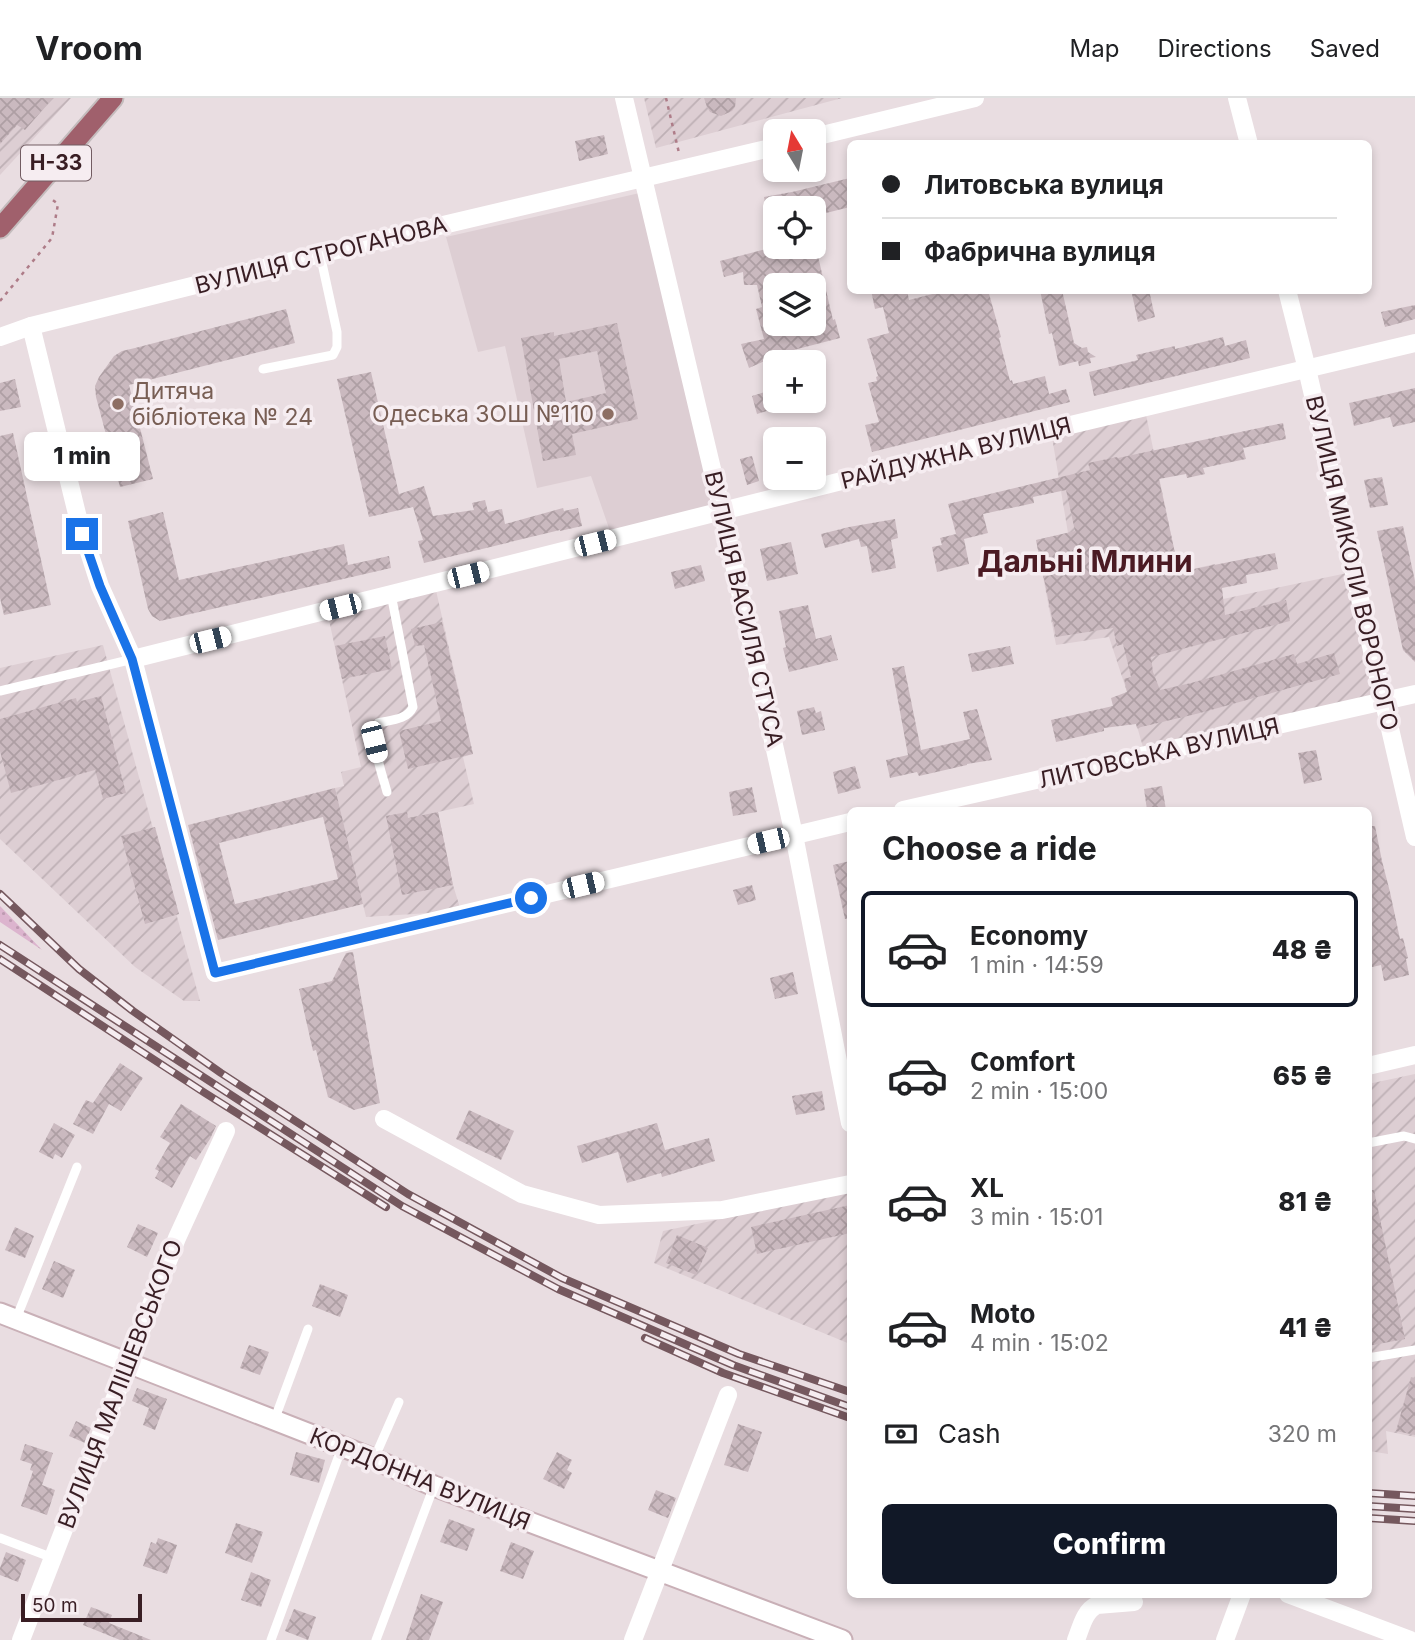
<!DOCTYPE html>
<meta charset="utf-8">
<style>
body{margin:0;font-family:Inter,sans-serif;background:#f2f2f2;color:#202124;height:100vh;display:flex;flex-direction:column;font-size:26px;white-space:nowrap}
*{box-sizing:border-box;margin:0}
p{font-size:23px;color:#757577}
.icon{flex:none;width:38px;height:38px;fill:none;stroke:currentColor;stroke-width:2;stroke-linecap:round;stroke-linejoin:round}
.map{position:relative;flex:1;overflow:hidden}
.sheet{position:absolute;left:847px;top:709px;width:525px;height:791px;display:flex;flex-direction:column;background:#fff;border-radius:10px;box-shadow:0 4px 10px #0003}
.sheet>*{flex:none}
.guide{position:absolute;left:847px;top:42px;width:525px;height:154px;border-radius:10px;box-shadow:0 4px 10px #0003;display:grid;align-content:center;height:154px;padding:0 35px;background:#fff}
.needle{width:46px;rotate:350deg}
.fabs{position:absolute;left:763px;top:21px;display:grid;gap:14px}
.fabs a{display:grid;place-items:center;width:63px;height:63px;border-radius:10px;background:#fff;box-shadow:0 4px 10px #0003;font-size:35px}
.scale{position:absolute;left:21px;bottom:18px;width:121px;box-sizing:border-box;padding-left:7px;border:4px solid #391e24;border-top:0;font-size:19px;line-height:24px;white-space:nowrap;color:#391e24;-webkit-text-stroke:5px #f6edf1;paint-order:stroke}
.end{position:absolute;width:32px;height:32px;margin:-16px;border:9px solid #1a73e8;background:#fff;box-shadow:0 0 0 4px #fff}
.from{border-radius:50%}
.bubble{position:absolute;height:49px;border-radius:10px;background:#fff;box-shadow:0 4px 10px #0003;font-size:23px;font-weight:800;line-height:49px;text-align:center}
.car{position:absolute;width:21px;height:42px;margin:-21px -10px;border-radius:9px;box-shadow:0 0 5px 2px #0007;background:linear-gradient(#fff 24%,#345 0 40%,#fff 0 76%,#345 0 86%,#fff 0)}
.guide b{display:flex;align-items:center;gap:24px;height:66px;font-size:26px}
.guide b+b{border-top:2px solid #e0e0e0}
.guide i{width:18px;height:18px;background:#202124}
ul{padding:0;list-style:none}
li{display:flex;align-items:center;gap:21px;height:116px;margin:0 14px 10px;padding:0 21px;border:4px solid transparent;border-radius:10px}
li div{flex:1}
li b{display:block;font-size:26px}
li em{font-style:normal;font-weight:800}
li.current{border-color:#111827}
li>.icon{width:63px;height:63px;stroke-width:1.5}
h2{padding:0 35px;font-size:32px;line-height:84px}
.pay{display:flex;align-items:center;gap:18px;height:77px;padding:0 35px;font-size:26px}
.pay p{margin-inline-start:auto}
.cta{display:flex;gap:14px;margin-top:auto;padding:14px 35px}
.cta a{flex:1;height:80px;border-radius:10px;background:#111827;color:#fff;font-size:28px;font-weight:800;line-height:80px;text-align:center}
header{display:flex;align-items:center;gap:42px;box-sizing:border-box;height:98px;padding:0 35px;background:#fff;border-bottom:2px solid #e0e0e0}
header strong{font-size:33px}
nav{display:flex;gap:38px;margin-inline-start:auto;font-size:24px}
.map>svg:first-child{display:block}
.built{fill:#ddced3}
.industrial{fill:url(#industrial-furrows)}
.grass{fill:url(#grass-dots)}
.building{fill:url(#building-cross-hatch);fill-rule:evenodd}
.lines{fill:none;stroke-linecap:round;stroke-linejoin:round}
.secondary-casing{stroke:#c9b0b7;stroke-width:23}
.primary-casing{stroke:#c4bcbd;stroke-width:23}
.path{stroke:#ae7c88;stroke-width:2.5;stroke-dasharray:3.5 5;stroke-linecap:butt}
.service{stroke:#fff;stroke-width:9}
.minor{stroke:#fff;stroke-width:18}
.secondary{stroke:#fff;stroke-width:19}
.primary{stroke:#a0606c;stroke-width:19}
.rail-casing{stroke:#75585e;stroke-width:8}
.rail{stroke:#f6edf1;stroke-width:5;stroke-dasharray:16;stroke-linecap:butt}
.route{stroke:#1a73e8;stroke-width:9}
.education-dot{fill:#8d6e63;stroke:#f6edf1;stroke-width:2.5}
.labels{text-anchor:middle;stroke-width:7;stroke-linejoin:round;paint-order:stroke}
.shield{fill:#f6edf1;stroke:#725c62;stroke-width:2}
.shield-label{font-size:21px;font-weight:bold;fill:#391e24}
.street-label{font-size:23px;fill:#391e24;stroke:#f6edf1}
.education-label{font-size:23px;fill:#785e54;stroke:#f6edf1;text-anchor:start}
.district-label{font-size:30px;font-weight:bold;fill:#4b1a23;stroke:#f6edf1}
</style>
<header>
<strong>Vroom</strong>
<nav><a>Map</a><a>Directions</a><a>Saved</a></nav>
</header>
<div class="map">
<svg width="1415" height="1542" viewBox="0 0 1415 1542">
<defs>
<pattern id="industrial-furrows" width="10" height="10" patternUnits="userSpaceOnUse" patternTransform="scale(1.75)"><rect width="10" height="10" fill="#ddced3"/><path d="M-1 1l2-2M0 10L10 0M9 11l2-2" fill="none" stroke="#beb0b5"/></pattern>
<pattern id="grass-dots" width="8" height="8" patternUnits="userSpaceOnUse" patternTransform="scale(1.75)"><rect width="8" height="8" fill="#dcb4ce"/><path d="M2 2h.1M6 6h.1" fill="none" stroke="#be9ab1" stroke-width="1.8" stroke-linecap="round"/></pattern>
<pattern id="building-cross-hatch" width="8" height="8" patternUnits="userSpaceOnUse" patternTransform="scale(1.75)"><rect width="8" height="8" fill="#cab9bf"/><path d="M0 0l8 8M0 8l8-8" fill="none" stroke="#ae9fa4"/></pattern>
</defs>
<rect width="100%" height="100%" fill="#e9dde1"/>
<!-- built -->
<polygon class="built" points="644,94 718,410 611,436 591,378 537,390 505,248 478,254 446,139"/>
<!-- industrial -->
<g class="industrial">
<polygon points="0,0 71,0 0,77"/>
<polygon points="644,0 842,0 656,50"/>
<polygon points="1145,312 1179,474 1215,466 1223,501 1352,474 1381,601 1145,656 1127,594 1109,539 1056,547 1036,442 1068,435 1051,333"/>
<polygon points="435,488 473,656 463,659 474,706 438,714 453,787 461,813 366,819 335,690 344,688 341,674 361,669 327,513"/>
<polygon points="103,547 200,903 184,903 135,869 0,741 0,570"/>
<polygon points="1415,976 1415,1339 1386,1333 1388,1356 1369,1353 1368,986"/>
<polygon points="850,1094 850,1246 654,1165 663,1133"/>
</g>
<!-- grass -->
<polygon class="grass" points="0,808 42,852 0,824"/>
<!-- building -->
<g class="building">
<polygon points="0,0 53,0 25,32 17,27 0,46"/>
<polygon points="704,0 736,0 735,9 732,13 721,18 710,14 707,9"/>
<polygon points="604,37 608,56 579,63 575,43"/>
<polygon points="850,80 850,109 814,118 814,110 766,110 764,99 792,94"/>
<path d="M774,149h28l2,8 13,-3 16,68 2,-1 5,19 -58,15 -33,15 -8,-24 23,-5 -8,-30 6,-2 -5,-22h-13l-1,-13 -19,5 -4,-16zM775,187h39v39h-39z"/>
<polygon points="871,192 907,192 909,202 948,192 988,192 1001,239 999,240 1010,283 1012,282 1013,286 1045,278 1049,296 1066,291 1070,304 872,354 865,327 879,324 868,285 877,283 876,279 878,278 867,241 889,235 883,209 875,211"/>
<polygon points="1040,192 1062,192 1074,245 1082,250 1087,249 1088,254 1096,259 1090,260 1091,265 1079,268 1078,263 1059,268 1052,235 1049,236"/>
<polygon points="1149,192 1155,219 1138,224 1132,196"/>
<polygon points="1415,207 1415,221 1385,229 1381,214"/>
<polygon points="286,211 295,245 129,287 153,381 120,389 96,299 95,288 99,279 114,258 122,253 135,250"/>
<path d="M617,225l21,96 -66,15 4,21 -33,6 -22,-123 33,-6v4zM597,253l9,42 -40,9 -7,-43z"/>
<polygon points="1223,239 1225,248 1246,242 1250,260 1094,298 1089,274 1138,262 1136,257 1175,248 1175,251"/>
<polygon points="371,274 399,396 424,388 433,418 474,412 472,405 485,402 488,414 502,411 505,426 563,410 564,413 578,410 582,428 560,433 560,432 424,465 418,443 423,442 413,409 369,419 337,281"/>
<polygon points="15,281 21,309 0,313 0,285"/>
<polygon points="1415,290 1415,324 1393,329 1390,319 1354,328 1349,305"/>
<polygon points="768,293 773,311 757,316 752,298"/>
<polygon points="1283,325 1286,341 1243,350 1246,361 1203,370 1205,376 1187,380 1186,376 1159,381 1179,474 1275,455 1278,471 1246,477 1247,485 1222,490 1225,517 1286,502 1290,523 1151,559 1153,574 1160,592 1191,585 1294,556 1297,566 1334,555 1340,576 1200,615 1137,630 1136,626 1104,630 1104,633 1056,644 1051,622 1113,608 1111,600 1127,594 1124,581 1131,579 1123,546 1117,548 1113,530 1056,539 1036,442 1075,433 1066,392 1033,399 1034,405 983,416 988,435 964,441 969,466 937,474 932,449 942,447 940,440 956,436 948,406 1090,372 1088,365 1117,359 1118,360"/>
<polygon points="13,335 51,507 4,517 0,500 0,338"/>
<polygon points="752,358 759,383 747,387 740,361"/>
<polygon points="1382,379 1388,407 1370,410 1364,382"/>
<polygon points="163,414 179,482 344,446 348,467 389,458 391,470 160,523 152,518 148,511 128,423"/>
<polygon points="895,421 898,440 891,442 896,470 872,475 867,448 861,449 859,441 825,450 821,436 849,429"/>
<polygon points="1403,428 1415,483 1415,564 1403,552 1377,433"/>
<polygon points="791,444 798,476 767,483 760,451"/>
<polygon points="701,467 705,483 675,491 671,474"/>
<polygon points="808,507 816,541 831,537 838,562 789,574 783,550 786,549 779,513"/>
<polygon points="442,524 473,656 408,671 399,633 441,623 424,547 415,548 411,531"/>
<polygon points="385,538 392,571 342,581 335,548"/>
<polygon points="1010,548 1014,566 972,574 968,556"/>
<polygon points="904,568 921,652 970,641 963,614 977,611 992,662 967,666 967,667 919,678 917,674 890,680 886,662 908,657 892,570"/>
<polygon points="101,598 126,695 103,701 95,672 11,695 0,653 0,621 76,600 77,604"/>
<polygon points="814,609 816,615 821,613 825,632 802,637 797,613"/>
<polygon points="1316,652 1322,682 1304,686 1298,655"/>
<polygon points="855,668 861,690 838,696 833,674"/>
<polygon points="1162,688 1166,712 1147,712 1144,691"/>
<polygon points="752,689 757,714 733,718 729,694"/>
<path d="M335,690l28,116 -145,36 -30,-115zM323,719l15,62 -103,25 -16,-61z"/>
<polygon points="407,714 408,720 438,714 453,787 402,797 386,718"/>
<polygon points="1368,728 1375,728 1382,763 1390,794 1400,841 1403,840 1408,860 1406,861 1409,877 1384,883 1381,867 1368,870"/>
<polygon points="155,729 179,816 145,826 121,738"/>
<polygon points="850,763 850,820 845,821 833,767"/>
<polygon points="752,787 756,802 738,807 733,792"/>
<polygon points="353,854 380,1005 354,1012 328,999 316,952 313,953 299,891 332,883 346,855"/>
<polygon points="793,874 798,896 775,901 770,880"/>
<polygon points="120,965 143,980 121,1013 109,1006 93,1036 73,1026 86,1002 93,1005"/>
<polygon points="822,993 825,1012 796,1017 792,998"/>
<polygon points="181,1006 216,1028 210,1041 196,1062 190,1058 172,1090 155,1080 159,1073 155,1071 170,1045 160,1039"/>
<polygon points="469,1012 514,1033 501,1062 456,1041"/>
<polygon points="54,1025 75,1037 62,1060 55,1056 53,1061 39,1054"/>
<polygon points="657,1025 665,1052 709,1040 715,1063 662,1079 661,1075 627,1085 618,1054 582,1065 577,1048"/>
<polygon points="1368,1092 1374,1092 1405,1241 1368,1248"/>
<polygon points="850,1107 850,1135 757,1156 751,1129"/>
<polygon points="138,1126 158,1135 147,1159 127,1149"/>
<polygon points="15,1129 34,1138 25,1160 5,1152"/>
<polygon points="677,1137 708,1150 696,1177 666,1165"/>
<polygon points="54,1163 75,1172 63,1200 42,1191"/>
<polygon points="320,1186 348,1197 340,1219 312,1208"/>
<polygon points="249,1247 269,1254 260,1277 240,1270"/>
<polygon points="1411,1279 1415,1280 1415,1337 1396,1333"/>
<polygon points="137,1290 167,1301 155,1332 143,1327 149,1310 132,1303"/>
<polygon points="76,1323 91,1330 85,1345 69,1338"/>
<polygon points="738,1326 762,1334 748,1374 724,1367"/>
<polygon points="25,1346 53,1355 42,1387 55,1392 47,1417 21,1408 33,1373 30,1372 32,1366 20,1362"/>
<polygon points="296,1354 325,1362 319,1385 290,1377"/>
<polygon points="557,1354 572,1362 567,1372 572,1375 564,1391 543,1381"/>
<polygon points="656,1392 676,1400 668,1420 648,1412"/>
<polygon points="449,1421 475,1431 467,1453 440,1444"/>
<polygon points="236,1425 263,1434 252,1465 225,1455"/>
<polygon points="158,1440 177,1447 167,1476 143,1468 151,1444 156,1446"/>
<polygon points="511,1444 534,1453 523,1481 500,1473"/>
<polygon points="6,1454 26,1462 18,1484 0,1477 0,1470"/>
<polygon points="251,1474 271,1482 261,1509 241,1502"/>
<polygon points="421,1496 443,1504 429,1542 406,1542"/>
<polygon points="91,1509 112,1517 109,1525 151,1542 120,1542 83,1527"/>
<polygon points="294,1511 316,1519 308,1542 285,1533"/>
</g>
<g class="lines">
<!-- secondary casing -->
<g class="secondary-casing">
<polyline id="secondary" points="0,1215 374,1361 434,1388 842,1542"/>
</g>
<!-- primary casing -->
<g class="primary-casing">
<polyline id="primary" points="0,130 113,0"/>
</g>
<!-- path -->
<g class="path">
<polyline points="666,0 679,55"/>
<polyline points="0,203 52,140 58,106 50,100"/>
</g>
<!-- service -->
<g class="service">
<polyline points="263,271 333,257 337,249 337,234 320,156"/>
<polyline points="0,593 133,561"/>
<path d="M387,694c-5,-19 -18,-52 -9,-69 13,-3 29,-3 35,-16l-22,-113"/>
<polyline points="1368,1045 1404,1038 1415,1041"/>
<polyline points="16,1221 77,1069"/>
<polyline points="1368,1260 1415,1252"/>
<polyline points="274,1323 308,1231"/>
<polyline points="374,1361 399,1304"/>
<polyline points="0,1440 53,1460"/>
<polyline points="271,1542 342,1349"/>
<polyline points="376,1542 434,1388"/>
</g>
<!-- minor -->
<g class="minor">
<polyline points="624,0 722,413 794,737 850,1025"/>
<polyline points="1237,0 1249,46"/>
<polyline points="814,39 975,0"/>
<polyline points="1287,192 1307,271 1415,739"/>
<polyline points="31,228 78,420 100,488 133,561 215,875 850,724"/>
<polyline points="0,239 31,228 320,156 775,49"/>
<polyline points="133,561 961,353 1415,245"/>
<polyline points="903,712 1415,596"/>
<polyline points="1368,968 1415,957"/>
<polyline points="384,1021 522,1096 599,1117 722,1112 850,1086"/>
<polyline points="1288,1496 1410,1542"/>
<polyline points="21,1542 177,1140 226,1033"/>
<polyline points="633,1542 728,1297"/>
<path d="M1076,1542c5,-12 8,-29 21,-35l37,-3"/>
<polyline points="1225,1542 1242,1496"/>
</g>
<!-- secondary -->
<use href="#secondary" class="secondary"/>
<!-- primary -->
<use href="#primary" class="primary"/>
<!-- rail casing -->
<g class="rail-casing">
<g id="rail">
<polyline points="0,796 79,871 133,913 221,975 408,1096 562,1180 739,1256 850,1294"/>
<polyline points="0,847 402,1108 558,1191 733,1267 850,1309"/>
<polyline points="0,861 205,995 386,1109"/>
<polyline points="645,1240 723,1275 850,1320"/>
<polyline points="1368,1395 1415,1398"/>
<polyline points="1368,1408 1415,1411"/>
<polyline points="1368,1420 1415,1423"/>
</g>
</g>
<!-- rail -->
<use href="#rail" class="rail"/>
</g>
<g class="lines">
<!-- route -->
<polyline class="route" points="82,436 100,488 132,561 215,875 531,800"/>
</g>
<!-- markers -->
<g class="education-dot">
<circle cx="118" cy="306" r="7"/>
<circle cx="608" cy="316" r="7"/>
</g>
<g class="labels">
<!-- shield labels -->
<rect class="shield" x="21" y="47.5" width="70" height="35" rx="5"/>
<g class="shield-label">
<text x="56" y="72">Н-33</text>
</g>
<!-- street labels -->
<g class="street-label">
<text transform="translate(321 157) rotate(-14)" y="8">ВУЛИЦЯ СТРОГАНОВА</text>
<text transform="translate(956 355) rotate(-14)" y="8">РАЙДУЖНА ВУЛИЦЯ</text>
<text transform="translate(1352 465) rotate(77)" y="8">ВУЛИЦЯ МИКОЛИ ВОРОНОГО</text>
<text transform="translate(744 511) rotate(77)" y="8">ВУЛИЦЯ ВАСИЛЯ СТУСА</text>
<text transform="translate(1159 655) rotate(-13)" y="8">ЛИТОВСЬКА ВУЛИЦЯ</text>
<text transform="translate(120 1286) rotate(-69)" y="8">ВУЛИЦЯ МАЛІШЕВСЬКОГО</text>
<text transform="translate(420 1381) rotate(22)" y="8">КОРДОННА ВУЛИЦЯ</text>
</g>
<!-- education labels -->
<g class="education-label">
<text x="132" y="301">Дитяча<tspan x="132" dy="26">бібліотека № 24</tspan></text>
<text x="594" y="324" text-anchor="end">Одеська ЗОШ №110</text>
</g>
<!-- district labels -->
<g class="district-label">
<text x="1085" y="474">Дальні Млини</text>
</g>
</g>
</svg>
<div class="fabs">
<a><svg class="needle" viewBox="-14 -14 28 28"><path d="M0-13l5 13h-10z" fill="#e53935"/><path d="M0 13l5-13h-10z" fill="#757577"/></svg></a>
<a><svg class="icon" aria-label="locate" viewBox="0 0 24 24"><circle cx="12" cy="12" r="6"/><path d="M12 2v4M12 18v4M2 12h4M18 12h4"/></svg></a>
<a><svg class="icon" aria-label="layers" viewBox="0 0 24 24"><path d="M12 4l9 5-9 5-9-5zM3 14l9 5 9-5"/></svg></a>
<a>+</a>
<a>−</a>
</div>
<div class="scale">50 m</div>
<i class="end from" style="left:531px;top:800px"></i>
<i class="end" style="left:82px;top:436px"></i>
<div class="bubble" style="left:24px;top:334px;width:116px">1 min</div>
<i class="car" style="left:595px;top:445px;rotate:76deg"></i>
<i class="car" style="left:468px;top:477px;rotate:76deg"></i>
<i class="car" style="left:340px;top:509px;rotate:256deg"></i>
<i class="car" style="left:210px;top:542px;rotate:76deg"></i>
<i class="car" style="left:374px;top:644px;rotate:166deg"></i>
<i class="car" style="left:768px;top:743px;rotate:257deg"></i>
<i class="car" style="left:583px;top:787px;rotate:77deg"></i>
<div class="guide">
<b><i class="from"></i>Литовська вулиця</b>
<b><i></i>Фабрична вулиця</b>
</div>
<section class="sheet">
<h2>Choose a ride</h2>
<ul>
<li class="current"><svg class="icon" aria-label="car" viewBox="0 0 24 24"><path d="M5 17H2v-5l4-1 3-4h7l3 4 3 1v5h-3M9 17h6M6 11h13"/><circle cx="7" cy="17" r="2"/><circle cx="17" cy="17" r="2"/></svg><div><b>Economy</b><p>1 min · 14:59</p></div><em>48 ₴</em></li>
<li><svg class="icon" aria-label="car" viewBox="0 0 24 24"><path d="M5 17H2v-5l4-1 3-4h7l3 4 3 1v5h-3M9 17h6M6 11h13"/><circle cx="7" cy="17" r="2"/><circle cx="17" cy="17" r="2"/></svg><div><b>Comfort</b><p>2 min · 15:00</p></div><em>65 ₴</em></li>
<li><svg class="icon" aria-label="car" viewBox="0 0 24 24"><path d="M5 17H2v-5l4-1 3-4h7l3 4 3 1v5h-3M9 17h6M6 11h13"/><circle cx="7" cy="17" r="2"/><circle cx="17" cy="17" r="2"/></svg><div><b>XL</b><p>3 min · 15:01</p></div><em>81 ₴</em></li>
<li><svg class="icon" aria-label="car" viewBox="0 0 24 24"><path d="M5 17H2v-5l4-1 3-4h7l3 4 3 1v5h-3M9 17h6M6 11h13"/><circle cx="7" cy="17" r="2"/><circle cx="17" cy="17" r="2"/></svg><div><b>Moto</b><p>4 min · 15:02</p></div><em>41 ₴</em></li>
</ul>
<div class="pay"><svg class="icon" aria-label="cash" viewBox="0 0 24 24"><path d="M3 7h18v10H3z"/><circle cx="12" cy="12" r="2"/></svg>Cash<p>320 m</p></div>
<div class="cta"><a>Confirm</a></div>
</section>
</div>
